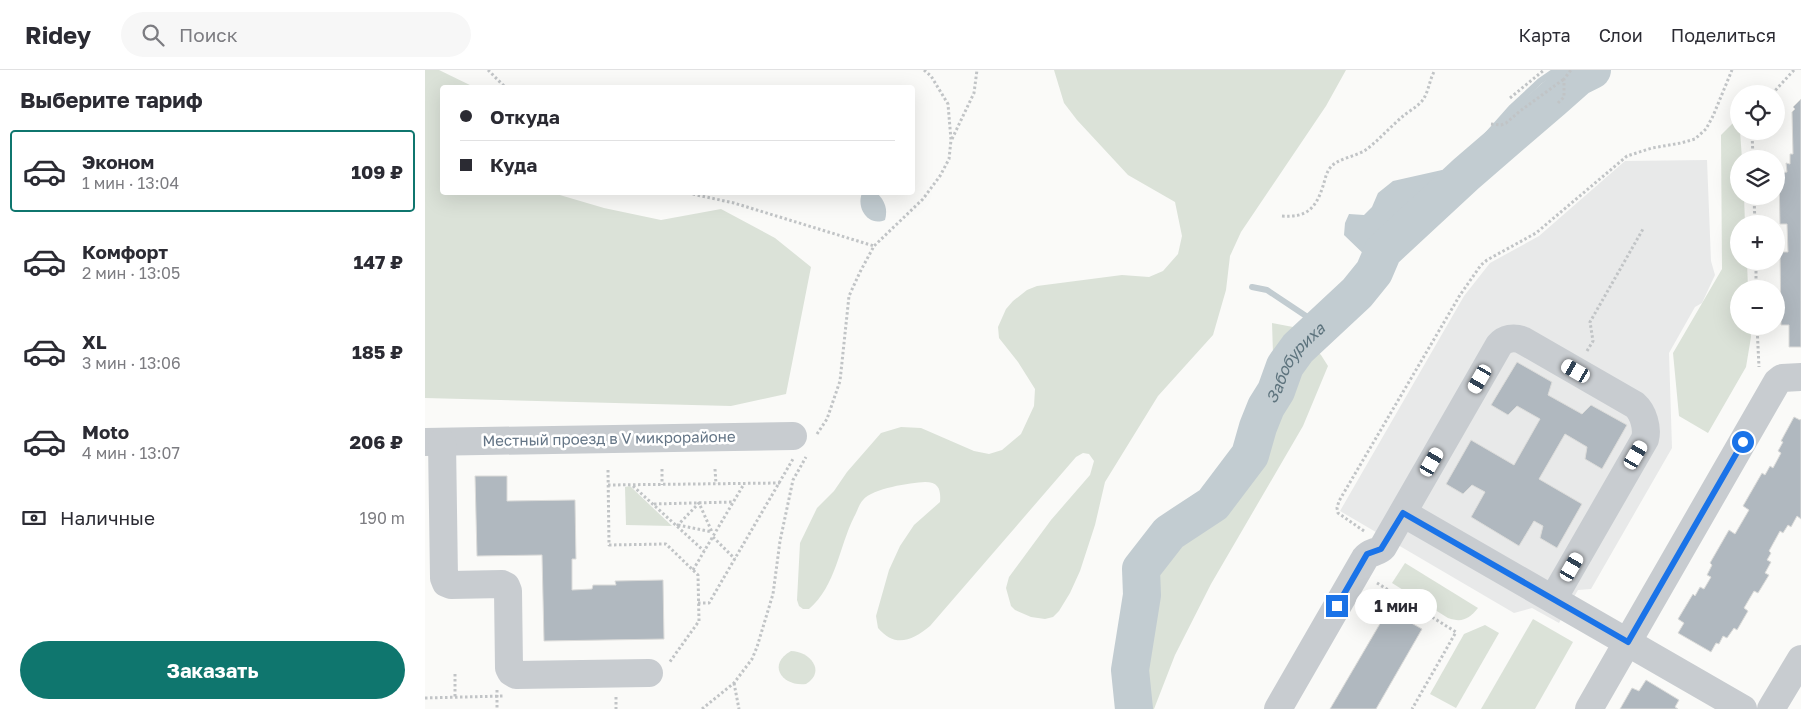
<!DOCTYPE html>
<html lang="ru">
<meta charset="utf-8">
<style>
body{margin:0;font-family:"Golos Text",sans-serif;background:#f7f7f7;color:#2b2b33;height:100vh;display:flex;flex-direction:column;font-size:19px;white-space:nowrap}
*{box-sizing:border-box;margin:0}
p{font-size:16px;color:#7c7c81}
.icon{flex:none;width:28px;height:28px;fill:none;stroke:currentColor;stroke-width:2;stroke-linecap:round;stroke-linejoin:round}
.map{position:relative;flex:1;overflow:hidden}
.sheet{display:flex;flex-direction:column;background:#fff;width:425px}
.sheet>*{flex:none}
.hud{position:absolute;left:15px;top:15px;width:475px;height:110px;border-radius:5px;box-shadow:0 5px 20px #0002;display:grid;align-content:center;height:110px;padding:0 20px;background:#fff}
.tools{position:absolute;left:1305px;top:15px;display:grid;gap:10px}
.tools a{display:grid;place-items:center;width:55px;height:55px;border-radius:50%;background:#fff;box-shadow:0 5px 20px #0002;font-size:25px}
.end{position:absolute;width:22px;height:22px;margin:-11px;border:6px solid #1a73e8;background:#fff;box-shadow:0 0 0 2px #fff}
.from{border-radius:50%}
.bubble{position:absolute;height:35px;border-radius:18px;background:#fff;box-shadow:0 5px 20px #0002;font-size:16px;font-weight:700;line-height:35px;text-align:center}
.car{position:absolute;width:15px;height:30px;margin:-15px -8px;border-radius:6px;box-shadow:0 0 4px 1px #0007;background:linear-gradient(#fff 24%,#345 0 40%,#fff 0 76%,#345 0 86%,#fff 0)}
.hud b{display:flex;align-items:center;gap:18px;height:48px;font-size:19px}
.hud b+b{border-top:1px solid #e1e1e2}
.hud i{width:12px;height:12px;background:#2b2b33}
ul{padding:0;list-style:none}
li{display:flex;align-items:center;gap:15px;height:82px;margin:0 10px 8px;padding:0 10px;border:2px solid transparent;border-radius:5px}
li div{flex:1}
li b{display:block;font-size:19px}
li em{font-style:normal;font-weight:700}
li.current{border-color:#0f766e}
li>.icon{width:45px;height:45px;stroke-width:1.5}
h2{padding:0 20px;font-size:22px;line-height:60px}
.pay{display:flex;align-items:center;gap:12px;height:55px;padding:0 20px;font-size:19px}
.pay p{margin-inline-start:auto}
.primary-button{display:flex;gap:10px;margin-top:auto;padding:10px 20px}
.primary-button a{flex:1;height:58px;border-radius:30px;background:#0f766e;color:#fff;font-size:20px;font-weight:700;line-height:58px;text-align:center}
header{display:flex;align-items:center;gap:30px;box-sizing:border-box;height:70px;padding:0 25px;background:#fff;border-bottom:1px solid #e1e1e2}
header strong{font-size:24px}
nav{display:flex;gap:28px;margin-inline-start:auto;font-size:18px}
.search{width:350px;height:45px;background:#f7f7f7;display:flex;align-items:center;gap:12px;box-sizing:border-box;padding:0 18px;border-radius:28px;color:#7c7c81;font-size:19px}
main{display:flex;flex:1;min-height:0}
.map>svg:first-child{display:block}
.built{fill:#e8e9e9}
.green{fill:#dbe2d8}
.water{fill:#c2ccd1}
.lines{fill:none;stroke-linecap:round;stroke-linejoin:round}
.stream{stroke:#c2ccd1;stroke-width:6}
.river{stroke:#c2ccd1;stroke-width:38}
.building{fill:#b0b8bf;stroke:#dcdcda}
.path{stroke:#c1c4c6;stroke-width:3;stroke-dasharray:2.5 2.5;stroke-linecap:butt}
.minor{stroke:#c8ccd0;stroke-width:28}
.route{stroke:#1a73e8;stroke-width:6}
.labels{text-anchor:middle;stroke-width:5;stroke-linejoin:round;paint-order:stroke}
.street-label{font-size:15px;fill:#637485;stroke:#fff}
.water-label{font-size:16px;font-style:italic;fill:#5e747e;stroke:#fff}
</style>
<header>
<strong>Ridey</strong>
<div class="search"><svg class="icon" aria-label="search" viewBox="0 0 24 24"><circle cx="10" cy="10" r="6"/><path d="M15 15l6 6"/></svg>Поиск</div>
<nav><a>Карта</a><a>Слои</a><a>Поделиться</a></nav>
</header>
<main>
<section class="sheet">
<h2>Выберите тариф</h2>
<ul>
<li class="current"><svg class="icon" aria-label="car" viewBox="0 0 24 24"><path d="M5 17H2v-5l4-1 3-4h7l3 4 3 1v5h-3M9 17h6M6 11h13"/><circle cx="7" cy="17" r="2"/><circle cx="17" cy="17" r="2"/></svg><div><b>Эконом</b><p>1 мин · 13:04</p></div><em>109 ₽</em></li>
<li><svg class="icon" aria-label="car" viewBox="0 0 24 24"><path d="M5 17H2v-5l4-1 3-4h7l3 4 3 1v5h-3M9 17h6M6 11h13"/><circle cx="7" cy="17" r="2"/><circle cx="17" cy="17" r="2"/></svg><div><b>Комфорт</b><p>2 мин · 13:05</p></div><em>147 ₽</em></li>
<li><svg class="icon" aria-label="car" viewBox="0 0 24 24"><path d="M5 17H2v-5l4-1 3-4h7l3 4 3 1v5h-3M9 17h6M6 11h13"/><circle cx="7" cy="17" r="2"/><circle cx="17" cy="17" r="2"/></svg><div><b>XL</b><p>3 мин · 13:06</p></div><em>185 ₽</em></li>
<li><svg class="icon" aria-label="car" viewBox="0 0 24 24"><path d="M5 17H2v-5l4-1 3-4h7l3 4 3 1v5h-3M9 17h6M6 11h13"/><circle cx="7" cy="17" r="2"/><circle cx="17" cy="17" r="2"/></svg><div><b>Moto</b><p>4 мин · 13:07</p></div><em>206 ₽</em></li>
</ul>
<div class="pay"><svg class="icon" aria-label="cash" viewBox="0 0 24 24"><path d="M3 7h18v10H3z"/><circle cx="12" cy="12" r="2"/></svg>Наличные<p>190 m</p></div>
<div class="primary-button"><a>Заказать</a></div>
</section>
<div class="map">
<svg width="1376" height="639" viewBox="0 0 1376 639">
<rect width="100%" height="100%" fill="#fafaf8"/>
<!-- built -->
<polygon class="built" points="1282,90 1286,191 1290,205 1277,233 1270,237 1244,283 1247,378 1166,519 1153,520 1134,553 1107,538 1089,543 915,441 1039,226 1065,193 1114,166 1200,91"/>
<!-- green -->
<g class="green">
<polygon points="0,0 14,0 49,17 18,18 18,122 128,123 179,138 236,150 296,139 350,168 386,197 361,324 306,336 0,328"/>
<path d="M629,0h292l-20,36 -85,126 -11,24 -4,34 -13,45 -55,61 -53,86 -10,43 -15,46 -10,22 -11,18 -6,6 -8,2 -14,-2 -16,-7 -4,-4 -5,-18 3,-11 42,-57 39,-45 4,-14 -5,-7 -6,-1 -7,4 -146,169c-18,15 -35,22 -52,2l-2,-12 13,-46 11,-24 14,-21 26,-23c1,-12 -1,-20 -15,-20 -15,1 -52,6 -62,18 -4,4 -6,12 -9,17 -15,30 -18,69 -45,92h-6l-4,-3 -2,-6 3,-57 17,-35 17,-17 13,-19 34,-39 20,-6 20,1 53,23 15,3 13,-4 19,-16 13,-28 1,-17 -17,-27 -19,-24 -1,-11 8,-18 7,-8 14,-11 10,-4 85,-11 27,2 14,-6 15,-17 4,-18 -7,-34 -47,-27 -51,-55 -13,-17z"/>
<polygon points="1314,47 1317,89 1314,89 1314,126 1319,126 1320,154 1314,154 1314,191 1322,191 1323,219 1314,219 1314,256 1325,256 1326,267 1321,297 1283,363 1254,346 1248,283 1297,199 1296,65"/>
<polygon points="847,253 868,257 896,285 903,296 878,356 786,514 750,585 729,639 690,639 703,581 708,539 710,499 735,463 785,427 812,386 848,284"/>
<polygon points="205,416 247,456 201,455 200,417"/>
<path d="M980,493l73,45c-9,11 -16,15 -30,10l-56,-35z"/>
<polygon points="1108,549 1148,572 1110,639 1056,639"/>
<polygon points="1060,555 1074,563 1031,638 1005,624 1039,564"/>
<path d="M366,581c18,0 36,20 15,33 -23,3 -40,-19 -15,-33z"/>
</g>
<!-- water -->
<g class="water">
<polygon points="1017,100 1028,105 1033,117 1006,144 990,162 968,193 958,198 945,190 919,165 920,153 924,144 939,145 947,137 953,123 968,111"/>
<path d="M437,123h15c8,8 11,16 8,27 -17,7 -29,-12 -23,-27z"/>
</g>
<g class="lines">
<!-- stream -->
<g class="stream">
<polyline points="1041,104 1042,91 1047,82 1086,38 1115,11 1131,0"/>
<polyline points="827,217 842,220 896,256"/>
</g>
<!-- river -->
<path class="river" id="s1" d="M709,639l-4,-39 12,-75 -1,-26 28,-36 44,-29 37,-49 8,-28 8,-20 10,-16 9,-25 13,-18 59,-55 17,-21 9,-21 83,-77 87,-75 25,-22 14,-7"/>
</g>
<!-- building -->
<g class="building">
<polygon points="1376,29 1376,277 1364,277 1364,255 1356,255 1355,182 1363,182 1362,154 1355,154 1354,103 1362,102 1361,93 1365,94 1365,84 1368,84 1367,42 1370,39 1368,37"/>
<polygon points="1092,292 1127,312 1123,325 1157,344 1166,335 1202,355 1177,399 1160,389 1162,377 1140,364 1114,409 1157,434 1132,478 1115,468 1118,456 1109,451 1094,476 1046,447 1060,422 1047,415 1038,424 1021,414 1046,370 1089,395 1115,349 1092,336 1083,345 1066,335"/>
<polygon points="1369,347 1375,350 1376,349 1376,449 1372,446 1366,457 1363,455 1358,463 1355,461 1344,481 1346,483 1342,490 1346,492 1340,503 1344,505 1333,523 1329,521 1319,538 1323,541 1312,560 1309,558 1302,568 1298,566 1294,574 1291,573 1286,582 1253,563 1259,553 1253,549 1268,524 1270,526 1275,517 1279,519 1286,507 1282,505 1287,495 1285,493 1304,460 1310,464 1324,440 1318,436 1337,403 1340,405 1345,396 1348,398 1356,383 1353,381 1358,372 1356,371"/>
<polygon points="50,406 82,406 82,431 150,430 151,489 147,489 147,520 167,519 168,515 191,515 190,511 238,510 239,569 119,571 117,485 52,486"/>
<polygon points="963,540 997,559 951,639 905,639"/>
<polygon points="1221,610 1254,630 1250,637 1253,639 1195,639 1207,618 1214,621"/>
</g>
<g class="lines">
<!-- path -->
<g class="path">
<polyline points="63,0 81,18"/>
<polyline points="1347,24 1369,0"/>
<polyline points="1085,28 1119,0"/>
<polyline points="1133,33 1139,27 1139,9 1146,0"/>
<polyline points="1066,54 1076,55 1081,53 1095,41 1139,9"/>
<polyline points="1327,61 1328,89"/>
<polyline points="527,69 549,23 552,0"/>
<polyline points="258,122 309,133 449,176"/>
<polyline points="1329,126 1330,154"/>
<path d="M857,146c25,2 34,-8 41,-30 2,-6 3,-13 7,-18 7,-10 26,-11 37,-19 12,-9 22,-21 34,-31 6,-6 15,-10 21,-17 7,-9 7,-21 13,-31"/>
<polyline points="1331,191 1331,219"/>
<polyline points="1332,256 1334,297"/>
<polyline points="1162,281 1168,271 1165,252 1218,159"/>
<polyline points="392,364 402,349 415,311 424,226 435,202 449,176 498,129 515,106 524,89 526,70 523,34 506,6 499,0"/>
<polyline points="237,399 237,415"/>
<polyline points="290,399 291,414"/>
<polyline points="183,400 184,475 241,474 273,505 274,551 244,593"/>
<polyline points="183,415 355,413"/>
<polyline points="208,416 279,481"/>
<polyline points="229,434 307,432"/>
<polyline points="253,455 287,462"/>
<polyline points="252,456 274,433 287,462"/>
<polyline points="939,461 913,443 912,438 914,431 1035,225 1056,195 1062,190 1111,163 1202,86 1227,78 1256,73 1270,69 1281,59 1288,46 1307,0"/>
<polyline points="288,467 310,489"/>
<polyline points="268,500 319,414"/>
<polyline points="952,513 1031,562 987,639"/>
<polyline points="273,533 284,533 368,389"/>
<polyline points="30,604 30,627"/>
<polyline points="309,613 314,639"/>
<polyline points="72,620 72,639"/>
<polyline points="191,627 191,639"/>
<polyline points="0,628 79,626"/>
<polyline points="277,639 309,613 327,589 332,577 348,524 355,471 368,410 381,387"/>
</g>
<!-- minor -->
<g class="minor">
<polyline points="0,372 368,366"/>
<polyline points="17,372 19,508 21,513 26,515 77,514 81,516 83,521 84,598 86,602 91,605 224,603"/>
<polyline points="978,443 1318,639"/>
<path d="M853,639l87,-151c5,-7 13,-5 18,-11l116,-202c6,-7 15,-8 23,-5l113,65c8,7 13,23 10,34l-92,160"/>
<polyline points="1164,639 1352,312 1357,308 1376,307"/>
<polyline points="1346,639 1376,589"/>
</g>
</g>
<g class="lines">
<!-- route -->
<polyline class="route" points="912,536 942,484 956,479 978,443 1203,572 1318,372"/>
</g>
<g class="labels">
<!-- street labels -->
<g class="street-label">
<text transform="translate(184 369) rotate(-1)" y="5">Местный проезд в V микрорайоне</text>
</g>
<!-- water labels -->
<g class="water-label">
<text dy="6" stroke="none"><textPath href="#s1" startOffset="405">Забобуриха</textPath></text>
</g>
</g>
</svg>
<div class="tools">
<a><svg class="icon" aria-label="locate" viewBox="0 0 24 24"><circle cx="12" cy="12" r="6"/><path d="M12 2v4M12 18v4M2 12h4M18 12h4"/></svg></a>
<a><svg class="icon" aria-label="layers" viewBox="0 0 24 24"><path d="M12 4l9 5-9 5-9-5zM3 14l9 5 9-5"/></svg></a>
<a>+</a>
<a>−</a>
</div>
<i class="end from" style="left:1318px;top:372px"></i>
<i class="end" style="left:912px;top:536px"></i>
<div class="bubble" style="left:930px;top:519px;width:82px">1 мин</div>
<i class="car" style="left:1151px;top:301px;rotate:300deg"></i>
<i class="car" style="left:1055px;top:309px;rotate:210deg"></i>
<i class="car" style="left:1211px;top:385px;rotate:30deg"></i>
<i class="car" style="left:1007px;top:392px;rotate:30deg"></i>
<i class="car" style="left:1147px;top:497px;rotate:30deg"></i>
<div class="hud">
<b><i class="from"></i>Откуда</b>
<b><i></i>Куда</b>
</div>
</div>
</main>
